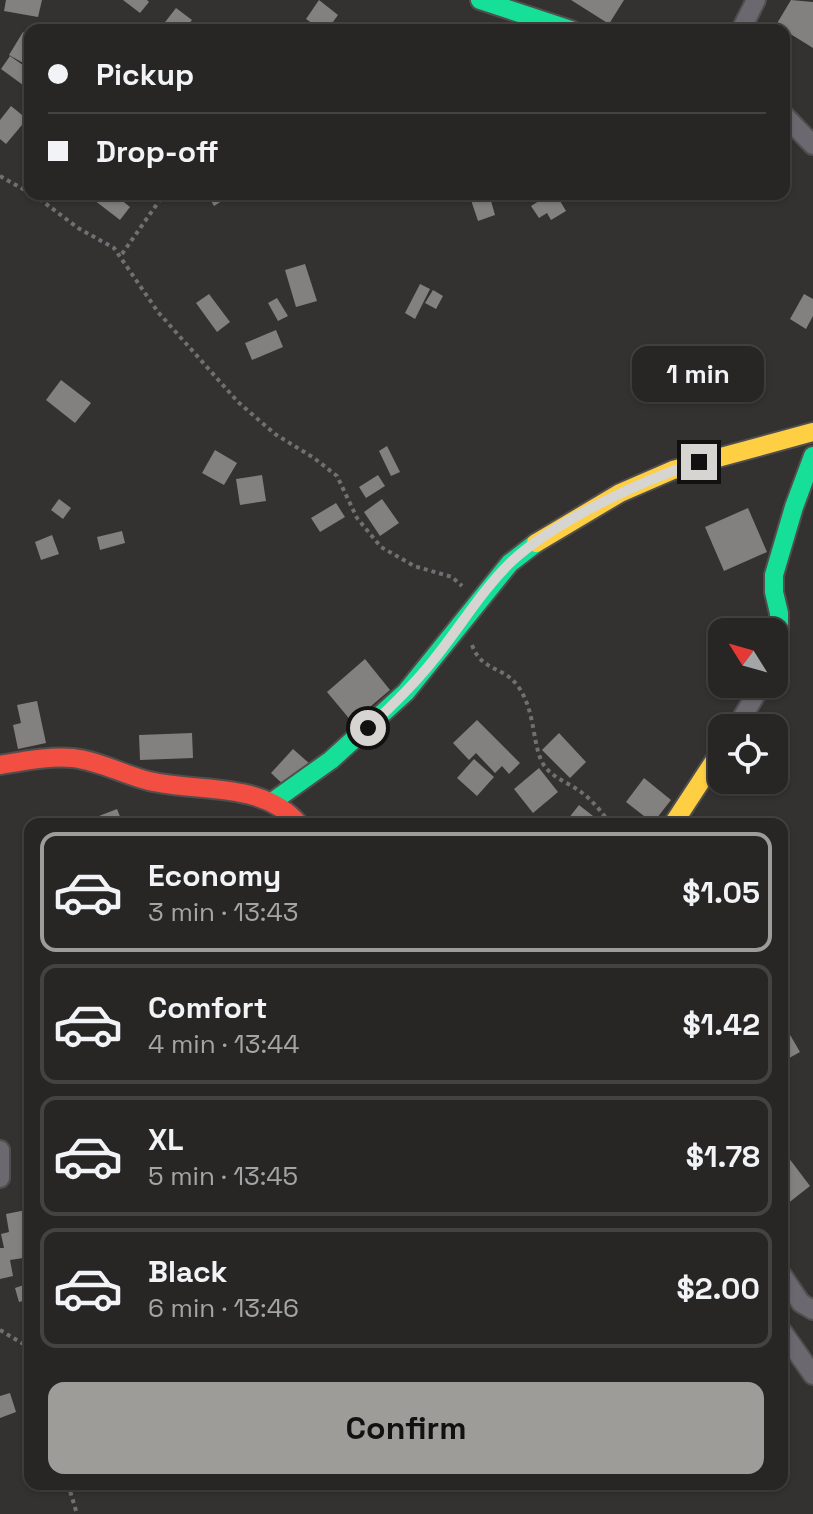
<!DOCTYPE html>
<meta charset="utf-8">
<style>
body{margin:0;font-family:"Space Grotesk",sans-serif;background:#2f2e2c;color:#f1f3f6;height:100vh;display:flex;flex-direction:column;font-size:30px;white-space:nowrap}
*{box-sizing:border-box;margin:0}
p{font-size:26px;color:#a4a5a6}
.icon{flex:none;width:44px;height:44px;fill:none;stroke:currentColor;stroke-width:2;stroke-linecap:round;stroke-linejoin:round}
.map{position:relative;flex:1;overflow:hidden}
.side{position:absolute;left:24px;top:818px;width:764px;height:672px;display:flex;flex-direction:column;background:#272624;border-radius:16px;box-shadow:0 2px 6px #0004,0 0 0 2px #434341}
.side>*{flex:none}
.hud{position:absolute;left:24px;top:24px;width:766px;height:176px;border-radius:16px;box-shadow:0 2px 6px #0004,0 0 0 2px #434341;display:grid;align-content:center;height:176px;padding:0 24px;background:#272624}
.needle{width:52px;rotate:307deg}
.controls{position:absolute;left:708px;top:618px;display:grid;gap:16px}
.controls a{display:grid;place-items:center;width:80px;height:80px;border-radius:16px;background:#272624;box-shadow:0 2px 6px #0004,0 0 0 2px #434341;font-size:40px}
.end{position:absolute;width:36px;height:36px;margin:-18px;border:10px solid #d7d5d2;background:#111;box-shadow:0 0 0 4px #111}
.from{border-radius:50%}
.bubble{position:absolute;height:56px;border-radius:16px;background:#272624;box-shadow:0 2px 6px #0004,0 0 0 2px #434341;font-size:26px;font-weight:700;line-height:56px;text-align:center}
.hud b{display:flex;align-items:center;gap:28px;height:76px;font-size:30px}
.hud b+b{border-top:2px solid #434341}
.hud i{width:20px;height:20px;background:#f1f3f6}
ul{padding:14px 0 0;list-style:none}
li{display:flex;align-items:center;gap:24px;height:120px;margin:0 16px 12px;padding:0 8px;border:4px solid #434341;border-radius:16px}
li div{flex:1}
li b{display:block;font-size:30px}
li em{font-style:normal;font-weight:700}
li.active{border-color:#9e9c99}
li>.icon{width:72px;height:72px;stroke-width:1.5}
.primary-button{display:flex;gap:16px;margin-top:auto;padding:16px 24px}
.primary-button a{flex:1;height:92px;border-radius:16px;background:#9e9c99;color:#111;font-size:32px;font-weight:700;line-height:92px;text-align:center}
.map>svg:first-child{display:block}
.building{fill:#83817f}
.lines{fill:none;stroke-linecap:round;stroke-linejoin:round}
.street-casing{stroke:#514f4e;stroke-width:22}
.fast-casing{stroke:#514f4e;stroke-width:22}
.slow-casing{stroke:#514f4e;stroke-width:22}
.jam-casing{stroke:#514f4e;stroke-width:22}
.path{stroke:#716f73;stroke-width:4;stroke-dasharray:4 4;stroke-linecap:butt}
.street{stroke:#6b686f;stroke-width:18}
.fast{stroke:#16e098;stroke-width:18}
.slow{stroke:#ffcf43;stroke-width:18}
.jam{stroke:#f24e42;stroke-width:18}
.route{stroke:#d7d5d2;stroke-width:10}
</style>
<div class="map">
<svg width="813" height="1514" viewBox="0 0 813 1514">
<rect width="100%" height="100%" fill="#343230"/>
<!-- building -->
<g class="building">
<polygon points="6,0 42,0 38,17 4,11"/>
<polygon points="123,0 147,0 149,2 140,13"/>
<polygon points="319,0 338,15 327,30 322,30 306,19"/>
<polygon points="571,0 624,0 609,24"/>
<polygon points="791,0 813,2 813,48 776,25"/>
<polygon points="176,8 192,20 184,30 159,30"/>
<polygon points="23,32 30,36 30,56 25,64 9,55"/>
<polygon points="10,56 30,70 23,85 1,69"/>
<polygon points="11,106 27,119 6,144 0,139 0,120"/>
<polygon points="98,194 114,194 130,207 120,220 94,200"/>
<polygon points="207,194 233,194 214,206"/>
<polygon points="469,194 489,194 495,215 478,221"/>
<polygon points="550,194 556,194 566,211 551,220 547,213 539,218 531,206"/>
<polygon points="305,264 317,301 296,307 285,270"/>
<polygon points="420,284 430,289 415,319 405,313"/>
<polygon points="433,290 443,296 436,309 425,303"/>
<polygon points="209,294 230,322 217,332 196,303"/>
<polygon points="804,294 813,299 813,316 806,329 790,319"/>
<polygon points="277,298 288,316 278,321 268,303"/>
<polygon points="276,330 283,347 252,360 245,343"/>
<polygon points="61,380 91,403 75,423 46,400"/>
<polygon points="387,446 400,472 391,476 379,451"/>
<polygon points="215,450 237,463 224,485 202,473"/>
<polygon points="262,475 266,501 240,505 236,479"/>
<polygon points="378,475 385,486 366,498 359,487"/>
<polygon points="59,499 71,508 63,519 51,510"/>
<polygon points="382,499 399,523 380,536 364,512"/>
<polygon points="336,503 345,517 320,532 311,518"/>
<polygon points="748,508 767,552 724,571 705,527"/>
<polygon points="122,531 125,543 100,550 97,537"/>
<polygon points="52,535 59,554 41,560 35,542"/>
<polygon points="365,659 390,690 352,722 327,692"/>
<polygon points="37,701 46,743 18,749 13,725 21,723 17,705"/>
<polygon points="477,720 520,763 509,774 502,766 495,773 476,753 469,760 453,743"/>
<polygon points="192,733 193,758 140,760 139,735"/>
<polygon points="559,733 586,762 570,778 542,750"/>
<polygon points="293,749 310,764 287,788 271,773"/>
<polygon points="474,759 494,777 477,796 457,778"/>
<polygon points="539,768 558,792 533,813 514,789"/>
<polygon points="644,778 671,800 653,823 626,802"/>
<polygon points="579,805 593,816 586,824 574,824 568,819"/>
<polygon points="117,809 123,824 103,824 99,816"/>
<polygon points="782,1021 800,1052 782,1062"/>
<polygon points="782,1149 810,1186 782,1208"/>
<polygon points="26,1210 30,1229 30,1257 10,1260 13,1276 0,1279 0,1248 4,1248 1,1234 9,1232 6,1214"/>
<polygon points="30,1283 30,1299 19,1302 15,1288"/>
<polygon points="10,1393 16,1412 0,1418 0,1396"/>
</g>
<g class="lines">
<!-- street casing -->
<g class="street-casing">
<g id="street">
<polyline points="741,30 756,0"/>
<polyline points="784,115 813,145"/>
<polyline points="736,728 762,684"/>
<polyline points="0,1150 0,1178"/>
<polyline points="782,1275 801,1303 813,1310"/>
<polyline points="782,1331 813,1375"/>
</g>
</g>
<!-- fast casing -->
<g class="fast-casing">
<g id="fast">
<polyline points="480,0 571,30"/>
<polyline points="774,658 779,640 779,613 774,592 774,575 794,507 813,456"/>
<polyline points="272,802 331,760 406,692 510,563 536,543"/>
</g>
</g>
<!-- slow casing -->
<g class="slow-casing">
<g id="slow">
<polyline points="536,543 620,493 673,470 813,432"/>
<polyline points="673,824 722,749"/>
</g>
</g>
<!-- jam casing -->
<g class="jam-casing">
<path id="jam" d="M0,765c24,-4 49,-9 73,-7 27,3 51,17 76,23 50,12 114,0 150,43"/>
</g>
<!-- path -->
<g class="path">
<polyline points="0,176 30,193"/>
<polyline points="33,194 78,228 114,248 158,312 238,402 275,434 314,458 337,476 357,518 381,547 414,566 452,577 462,586"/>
<polyline points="122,254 164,194"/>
<path d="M472,645c10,27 31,21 45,40 20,26 14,62 28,82 10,12 24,16 36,25 12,9 21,20 29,32"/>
<polyline points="0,1330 30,1348"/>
<polyline points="68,1484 77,1514"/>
</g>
<!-- street -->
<use href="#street" class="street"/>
<!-- fast -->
<use href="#fast" class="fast"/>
<!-- slow -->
<use href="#slow" class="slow"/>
<!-- jam -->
<use href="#jam" class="jam"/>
</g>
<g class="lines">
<!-- route -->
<path class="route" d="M368,728c24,-22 47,-44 67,-70 26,-32 47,-68 76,-96 44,-41 131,-82 188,-100"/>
</g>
</svg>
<div class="controls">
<a><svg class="needle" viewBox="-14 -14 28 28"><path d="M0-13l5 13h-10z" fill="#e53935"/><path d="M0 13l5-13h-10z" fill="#a4a5a6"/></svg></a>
<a><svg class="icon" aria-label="locate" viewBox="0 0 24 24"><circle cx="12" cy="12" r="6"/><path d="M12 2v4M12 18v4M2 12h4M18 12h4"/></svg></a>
</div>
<i class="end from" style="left:368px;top:728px"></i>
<i class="end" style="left:699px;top:462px"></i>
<div class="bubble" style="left:632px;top:346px;width:132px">1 min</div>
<div class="hud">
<b><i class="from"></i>Pickup</b>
<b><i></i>Drop-off</b>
</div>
<section class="side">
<ul>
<li class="active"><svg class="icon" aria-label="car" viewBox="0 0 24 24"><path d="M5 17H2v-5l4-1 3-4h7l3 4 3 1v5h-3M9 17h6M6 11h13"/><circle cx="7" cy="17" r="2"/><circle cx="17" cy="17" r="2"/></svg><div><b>Economy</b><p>3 min · 13:43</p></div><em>$1.05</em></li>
<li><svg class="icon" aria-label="car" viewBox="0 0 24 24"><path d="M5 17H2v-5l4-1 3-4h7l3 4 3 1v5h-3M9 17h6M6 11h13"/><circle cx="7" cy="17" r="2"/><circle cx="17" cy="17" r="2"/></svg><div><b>Comfort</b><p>4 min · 13:44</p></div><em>$1.42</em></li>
<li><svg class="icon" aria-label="car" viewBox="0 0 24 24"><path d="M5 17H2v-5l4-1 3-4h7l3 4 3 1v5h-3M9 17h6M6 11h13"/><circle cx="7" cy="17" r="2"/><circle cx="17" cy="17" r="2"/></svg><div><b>XL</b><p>5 min · 13:45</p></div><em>$1.78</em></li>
<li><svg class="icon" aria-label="car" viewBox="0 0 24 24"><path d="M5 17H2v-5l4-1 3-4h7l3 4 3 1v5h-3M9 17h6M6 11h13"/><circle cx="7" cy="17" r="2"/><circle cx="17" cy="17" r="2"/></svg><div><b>Black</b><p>6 min · 13:46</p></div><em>$2.00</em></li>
</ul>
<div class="primary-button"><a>Confirm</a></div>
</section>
</div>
